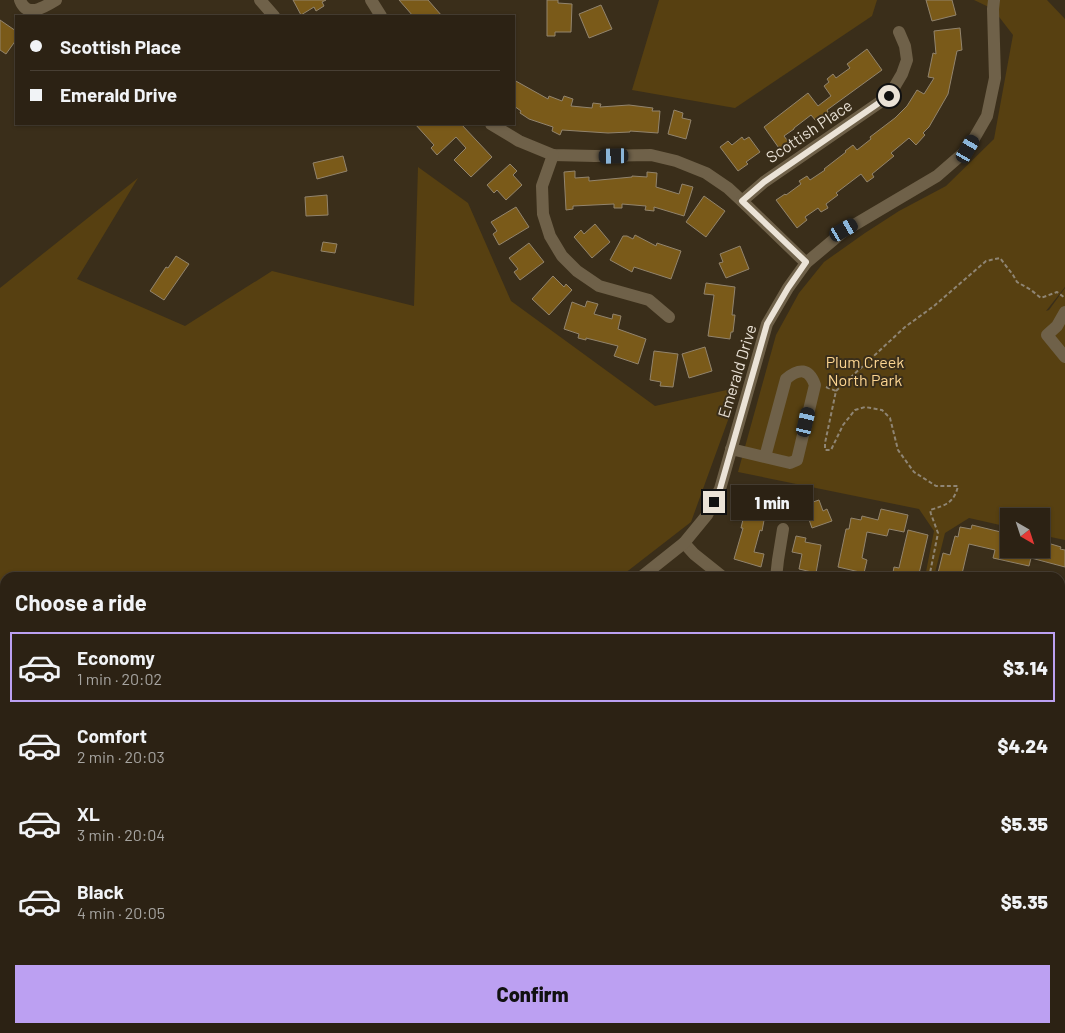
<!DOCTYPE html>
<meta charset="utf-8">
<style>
body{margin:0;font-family:Barlow,sans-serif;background:#342a1d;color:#f1f3f6;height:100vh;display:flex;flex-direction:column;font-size:19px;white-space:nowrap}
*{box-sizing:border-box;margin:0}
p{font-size:16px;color:#a6a4a0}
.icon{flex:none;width:28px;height:28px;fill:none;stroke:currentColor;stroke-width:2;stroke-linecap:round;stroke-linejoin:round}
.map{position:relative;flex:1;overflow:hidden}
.panel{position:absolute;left:0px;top:572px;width:1065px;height:461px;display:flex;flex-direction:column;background:#2c2214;border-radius:15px 15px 0 0;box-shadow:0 1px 4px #0004,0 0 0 1px #483f34}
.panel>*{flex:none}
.banner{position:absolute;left:15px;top:15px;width:500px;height:110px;border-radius:0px;box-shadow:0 1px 4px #0004,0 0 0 1px #483f34;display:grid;align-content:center;height:110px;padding:0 15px;background:#2c2214}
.needle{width:32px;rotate:141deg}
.fabs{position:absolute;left:1000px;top:508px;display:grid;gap:10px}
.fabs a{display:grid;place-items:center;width:50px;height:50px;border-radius:0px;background:#2c2214;box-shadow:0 1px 4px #0004,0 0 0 1px #483f34;font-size:25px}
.end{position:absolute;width:22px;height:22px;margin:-11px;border:6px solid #ebe3d7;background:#111;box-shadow:0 0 0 2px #111}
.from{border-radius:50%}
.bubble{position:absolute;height:35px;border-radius:0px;background:#2c2214;box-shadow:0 1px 4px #0004,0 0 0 1px #483f34;font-size:16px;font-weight:800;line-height:35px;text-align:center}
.car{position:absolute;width:15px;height:30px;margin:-15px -8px;border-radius:6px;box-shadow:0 0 4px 1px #0007;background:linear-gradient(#222 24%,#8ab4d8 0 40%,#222 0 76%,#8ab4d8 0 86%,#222 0)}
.banner b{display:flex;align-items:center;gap:18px;height:48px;font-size:19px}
.banner b+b{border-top:1px solid #483f34}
.banner i{width:12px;height:12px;background:#f1f3f6}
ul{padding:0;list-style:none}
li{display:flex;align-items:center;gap:15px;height:70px;margin:0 10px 8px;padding:0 5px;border:2px solid transparent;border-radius:0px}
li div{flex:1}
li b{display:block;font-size:19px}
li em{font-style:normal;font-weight:800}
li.active{border-color:#bca0f2}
li>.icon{width:45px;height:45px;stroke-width:1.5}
h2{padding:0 15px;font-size:22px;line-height:60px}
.primary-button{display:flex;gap:10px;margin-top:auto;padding:10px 15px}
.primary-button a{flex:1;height:58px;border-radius:0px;background:#bca0f2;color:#111;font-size:20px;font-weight:800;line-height:58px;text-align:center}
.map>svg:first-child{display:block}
.green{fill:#574011}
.building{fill:#7a5a19;stroke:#92846d}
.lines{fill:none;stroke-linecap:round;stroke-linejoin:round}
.path{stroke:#8f8574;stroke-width:2;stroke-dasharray:4 2.5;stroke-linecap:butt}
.minor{stroke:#6f6149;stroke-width:12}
.route{stroke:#ebe3d7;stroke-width:6}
.labels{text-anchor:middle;stroke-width:4;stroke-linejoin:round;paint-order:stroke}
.street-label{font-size:16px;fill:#ebe3d7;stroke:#3a2e1a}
.park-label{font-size:16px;fill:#fcd591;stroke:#3a2e1a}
</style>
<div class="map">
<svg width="1065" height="1033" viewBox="0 0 1065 1033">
<rect width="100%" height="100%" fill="#3a2e1a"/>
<!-- green -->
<g class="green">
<polygon points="659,0 877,0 872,16 735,108 632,90"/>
<polygon points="974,0 1047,0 1065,19 1065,287 1046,311 1049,310 1065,288 1065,540 1041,535 1041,516 1009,516 1009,527 969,518 945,533 934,577 925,577 934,531 919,509 738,472 776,335 799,293 824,262 865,233 899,211 946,186 994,139 1013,35 993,9"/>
<polygon points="418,167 468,203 511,301 655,406 740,387 691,522 620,577 5,578 5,1029 122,1029 117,1033 0,1033 0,288 138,178 77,279 185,326 272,271 414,306"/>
<polygon points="1065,683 1065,902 1060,882 1060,706"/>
<polygon points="188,1029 221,1029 221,1033 198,1033"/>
<polygon points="345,1029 1034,1029 1037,1033 348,1033"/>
</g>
<!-- building -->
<g class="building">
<polygon points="293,0 326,0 322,2 324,6 316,11 314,7 301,15"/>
<polygon points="399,0 428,0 442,16 413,16"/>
<polygon points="547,0 558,0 558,3 572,4 571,32 555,32 555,36 547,36"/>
<polygon points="926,0 952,0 956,15 932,21"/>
<polygon points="601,5 612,29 589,38 579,14"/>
<polygon points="0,20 16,31 16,40 6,54 0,50"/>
<polygon points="960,28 962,50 957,51 948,94 929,127 923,133 925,135 916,145 909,138 891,153 894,156 872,174 874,177 867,182 861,174 836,193 838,195 826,204 828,208 821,212 818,208 805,217 807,220 797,228 776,200 785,194 786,195 801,184 799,181 807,176 810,180 825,170 824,169 846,152 845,151 853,145 857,150 871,139 870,137 895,118 907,106 917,90 924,94 934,78 928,77 933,53 936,54 934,31"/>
<polygon points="867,49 882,70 827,110 828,112 816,121 811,115 794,128 794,129 784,136 790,144 781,151 764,127 808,93 818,106 831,96 824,86 829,82 827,79 833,74 836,78 850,68 847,64"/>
<polygon points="514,80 548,99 549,96 562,101 564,96 573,99 571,106 592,108 593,103 601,104 600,107 629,105 653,108 652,111 660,111 658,133 630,131 630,132 608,133 562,130 560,135 552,131 553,127 529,119 520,113 521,111 514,106"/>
<polygon points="674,110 683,113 682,118 691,120 686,139 668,134"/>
<polygon points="415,124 461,124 492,157 471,177 454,160 466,148 456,137 437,155 431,148 434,145"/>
<polygon points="742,137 744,140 749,137 760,152 746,162 748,164 738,171 720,147 728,141 732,145"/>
<polygon points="343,156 347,171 317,179 313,163"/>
<polygon points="510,164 517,171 513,175 522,185 506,200 497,190 494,193 487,185"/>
<polygon points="575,171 575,178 589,177 589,181 632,177 632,176 647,177 647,172 657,173 656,187 679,194 682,184 693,187 684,216 654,207 654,211 645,210 646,206 622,204 622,208 614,208 614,204 573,206 573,209 566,210 564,172"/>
<polygon points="327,195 328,215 306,216 305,197"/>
<polygon points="704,196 725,211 706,237 686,222"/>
<polygon points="516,207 529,227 499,245 493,234 497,231 491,222"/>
<polygon points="595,224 610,242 592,258 574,237 581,230 584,234"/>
<polygon points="635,235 656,246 657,243 681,251 671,279 634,267 632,272 610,260 623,236 627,236 633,239"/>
<polygon points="323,242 337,244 335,253 321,251"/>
<polygon points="529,243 544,262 520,280 514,272 518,269 509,258"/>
<polygon points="740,246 749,269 726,278 719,263 723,262 720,254"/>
<polygon points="176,256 189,264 164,300 150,291 166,267 168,268"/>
<polygon points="553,276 564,287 566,284 572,290 549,315 532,299"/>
<polygon points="706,283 735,287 732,315 735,315 733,332 731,332 730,339 708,336 714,295 704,294"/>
<polygon points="587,301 598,304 594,314 612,319 613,314 621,316 618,329 646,339 638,364 614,356 618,346 586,338 586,340 578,338 579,334 564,329 572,302 585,307"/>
<polygon points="705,347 712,371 689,378 682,354"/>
<polygon points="654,351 678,354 673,387 660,386 661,382 650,380"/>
<polygon points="791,492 796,504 809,499 810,503 819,500 823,511 827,509 832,521 812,528 806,511 780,520 777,511 765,515 762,531 760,530 754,552 764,554 761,567 734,559 743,528 741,528 744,515 746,515 748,504 774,508 771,500"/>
<polygon points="881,509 908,515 904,532 889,529 887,536 867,532 862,558 867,560 864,573 838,567 846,529 849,529 851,518 861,520 862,516 878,520"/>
<polygon points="972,525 1009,534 1009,549 1041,549 1041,541 1061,547 1060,549 1065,550 1065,567 1031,558 1029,566 993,558 995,550 969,544 961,578 950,578 950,576 938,573 943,553 950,555 955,536 958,537 960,527 971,529"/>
<polygon points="908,530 928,535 918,578 892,578 894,567 899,568"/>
<polygon points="796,536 806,538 805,542 821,545 816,573 799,569 802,554 792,552"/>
</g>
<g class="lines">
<!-- path -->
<g class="path">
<path d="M826,387l10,4 -11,52v7h6l12,-25 12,-15 10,-3 17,3 8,8 8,32 16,22 22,14h22c-4,17 -12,19 -28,24l1,4 7,19 -9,45"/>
<polyline points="836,391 905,327 934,306 986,261 1000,258 1013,275 1017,282 1031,290 1041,298 1057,292 1065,298"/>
<polyline points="1060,740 1065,728"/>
<path d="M1060,816c3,16 1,33 5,50"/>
<polyline points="356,1029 360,1033"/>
<polyline points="1027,1029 1030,1033"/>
<polyline points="54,1033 59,1029"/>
<polyline points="375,1033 383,1029"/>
</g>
<!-- minor -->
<g class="minor">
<path d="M20,0c7,18 23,8 36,0"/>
<polyline points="260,0 274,16"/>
<polyline points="371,0 381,16"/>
<polyline points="491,124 519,141 553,155 595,156 651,155 676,161 706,173 728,188 742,201 806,263"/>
<polyline points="553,155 542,186 543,214 550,236 562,256 577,271 599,286 649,300 669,317"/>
<polyline points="742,201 764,182 889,96 902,74 907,60 905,46 899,32"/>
<polyline points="1065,312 1057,326 1047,335 1065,357"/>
<path d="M731,449l59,14 7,-3 18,-75c-6,-17 -16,-17 -29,-6l-21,78"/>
<polyline points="684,543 694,554 724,578"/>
<polyline points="640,578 684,543 707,515 720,489 767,324 788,288 806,263 844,231 937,176 968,149 987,116 995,78 993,9 994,0"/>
<polyline points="776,578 778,560 783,529"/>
<polyline points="332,1029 335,1033"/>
<polyline points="232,1033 233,1029"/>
</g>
</g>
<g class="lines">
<!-- route -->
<polyline class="route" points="714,502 720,489 767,324 788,288 806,262 742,201 764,182 889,96"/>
</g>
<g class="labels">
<!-- street labels -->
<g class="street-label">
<text transform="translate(809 131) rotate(-34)" y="6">Scottish Place</text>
<text transform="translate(737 371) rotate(-73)" y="6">Emerald Drive</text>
</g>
<!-- park labels -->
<g class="park-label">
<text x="865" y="368">Plum Creek<tspan x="865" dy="18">North Park</tspan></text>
</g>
</g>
</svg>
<div class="fabs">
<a><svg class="needle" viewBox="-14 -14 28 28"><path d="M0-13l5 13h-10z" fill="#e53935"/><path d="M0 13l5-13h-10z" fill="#a6a4a0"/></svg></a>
</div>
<i class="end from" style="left:889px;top:96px"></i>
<i class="end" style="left:714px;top:502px"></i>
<div class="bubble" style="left:731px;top:485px;width:82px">1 min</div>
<i class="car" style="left:968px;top:149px;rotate:30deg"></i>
<i class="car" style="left:614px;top:156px;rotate:269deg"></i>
<i class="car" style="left:844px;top:230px;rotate:60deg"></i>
<i class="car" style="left:806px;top:422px;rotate:13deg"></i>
<div class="banner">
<b><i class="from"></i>Scottish Place</b>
<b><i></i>Emerald Drive</b>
</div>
<section class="panel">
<h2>Choose a ride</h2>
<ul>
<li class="active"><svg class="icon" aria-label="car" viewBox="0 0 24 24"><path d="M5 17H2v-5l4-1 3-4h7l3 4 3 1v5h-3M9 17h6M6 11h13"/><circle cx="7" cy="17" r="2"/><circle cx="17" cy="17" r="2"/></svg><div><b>Economy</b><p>1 min · 20:02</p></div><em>$3.14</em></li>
<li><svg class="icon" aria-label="car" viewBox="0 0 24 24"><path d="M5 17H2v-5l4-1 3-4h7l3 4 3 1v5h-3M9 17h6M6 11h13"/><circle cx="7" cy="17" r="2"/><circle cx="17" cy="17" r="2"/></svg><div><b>Comfort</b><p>2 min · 20:03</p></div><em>$4.24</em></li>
<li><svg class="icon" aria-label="car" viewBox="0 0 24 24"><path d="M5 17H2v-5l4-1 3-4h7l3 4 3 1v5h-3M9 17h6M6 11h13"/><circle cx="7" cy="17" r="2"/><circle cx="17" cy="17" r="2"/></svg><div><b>XL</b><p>3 min · 20:04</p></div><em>$5.35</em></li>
<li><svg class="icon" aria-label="car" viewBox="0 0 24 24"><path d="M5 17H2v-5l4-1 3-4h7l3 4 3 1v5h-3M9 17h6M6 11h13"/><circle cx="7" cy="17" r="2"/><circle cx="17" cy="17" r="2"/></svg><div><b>Black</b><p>4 min · 20:05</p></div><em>$5.35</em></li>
</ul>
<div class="primary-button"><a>Confirm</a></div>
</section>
</div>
